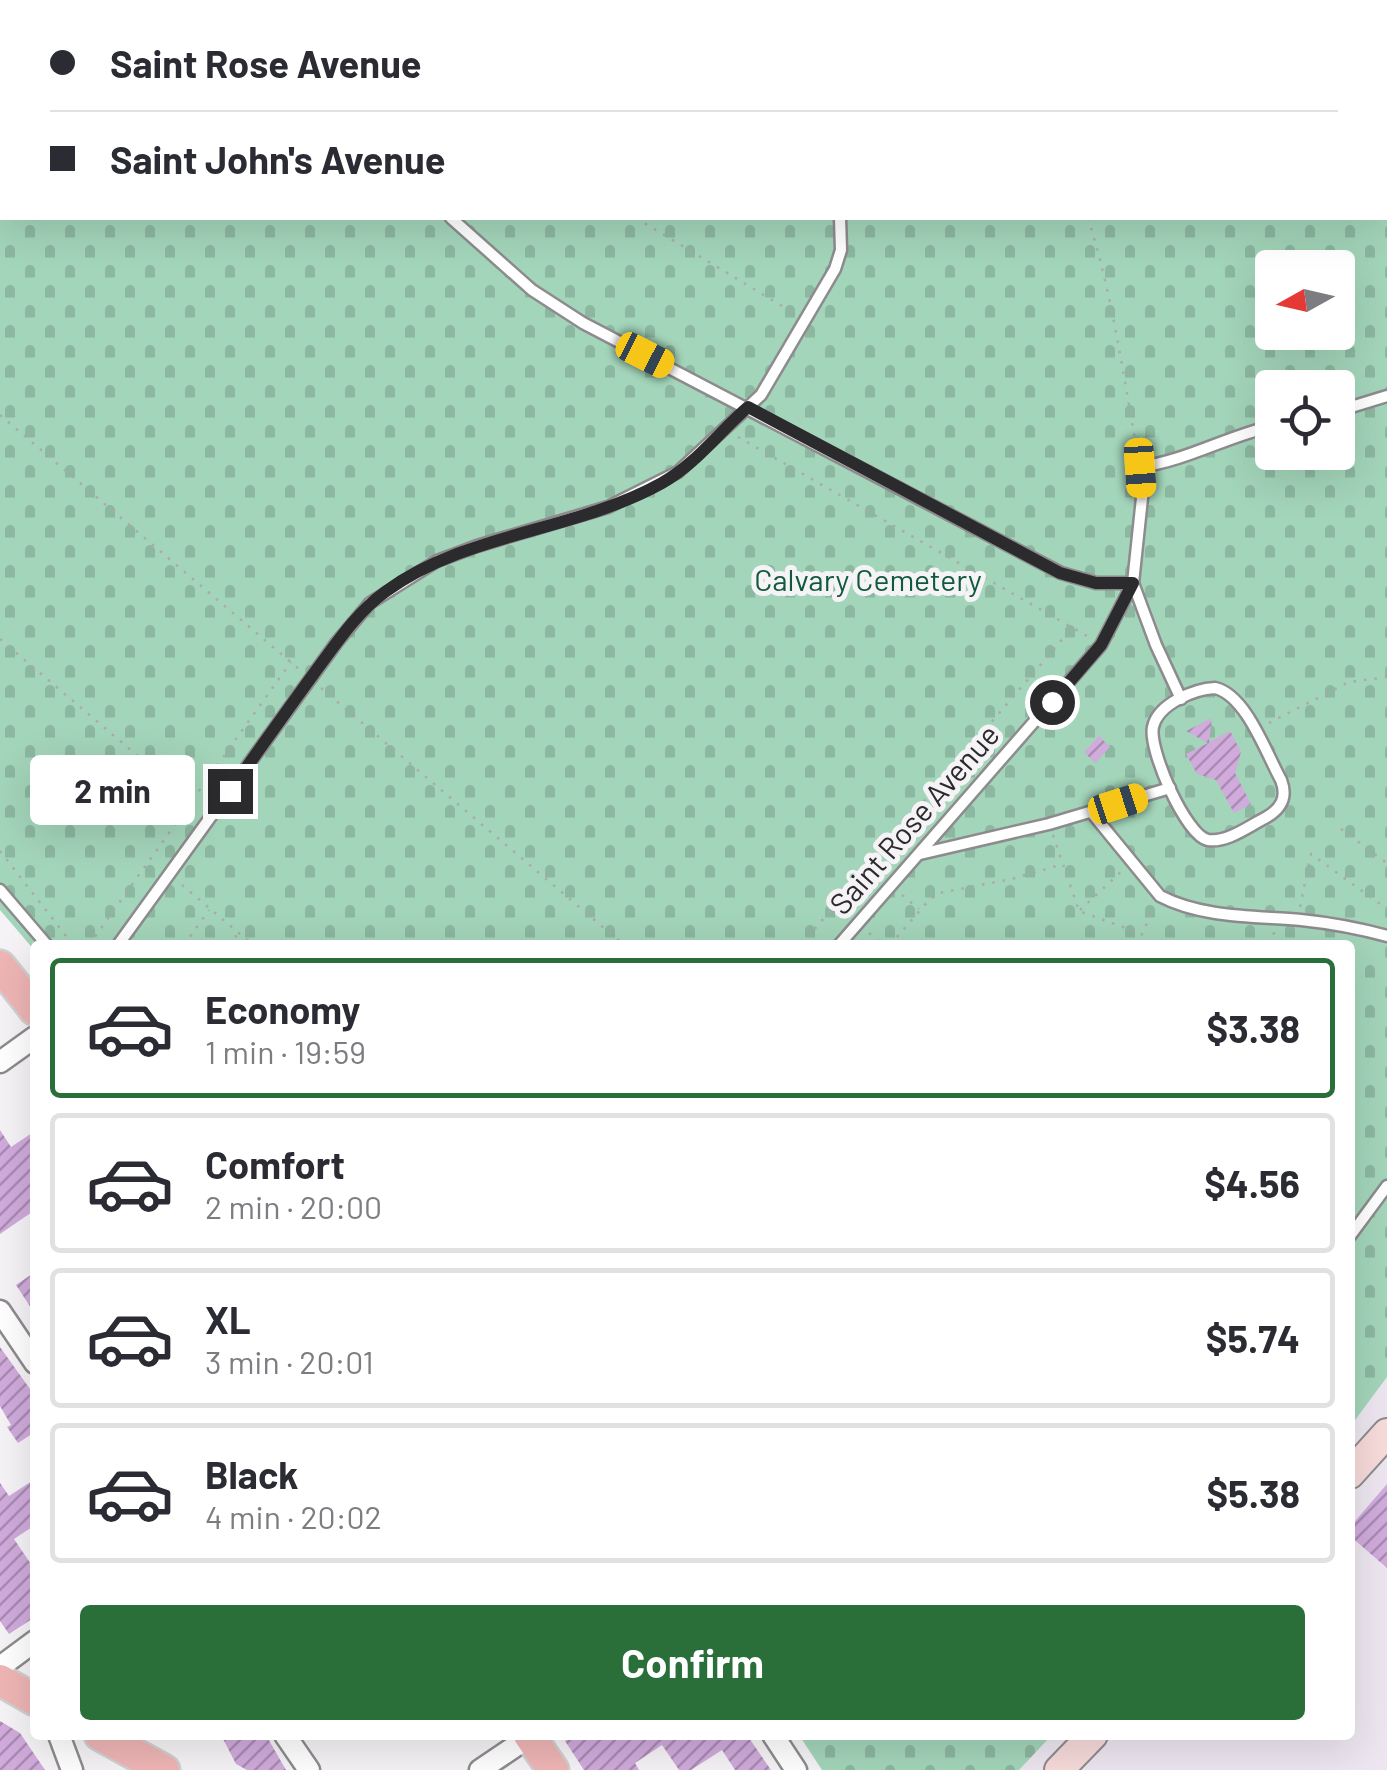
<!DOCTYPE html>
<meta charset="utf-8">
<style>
body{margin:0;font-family:Barlow,sans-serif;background:#f7f7f7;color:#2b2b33;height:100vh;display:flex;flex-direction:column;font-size:38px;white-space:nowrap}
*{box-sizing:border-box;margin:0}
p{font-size:32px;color:#7c7c81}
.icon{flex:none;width:55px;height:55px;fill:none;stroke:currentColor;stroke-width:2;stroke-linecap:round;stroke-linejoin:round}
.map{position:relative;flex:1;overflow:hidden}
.details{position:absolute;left:30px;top:940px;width:1325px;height:800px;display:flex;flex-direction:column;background:#fff;border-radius:10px;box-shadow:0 10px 40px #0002}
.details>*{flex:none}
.hud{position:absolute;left:0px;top:0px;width:1388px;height:220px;box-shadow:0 10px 40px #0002;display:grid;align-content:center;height:220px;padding:0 50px;background:#fff}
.needle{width:65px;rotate:262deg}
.fabs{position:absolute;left:1255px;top:250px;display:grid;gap:20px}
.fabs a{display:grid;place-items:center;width:100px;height:100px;border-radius:10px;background:#fff;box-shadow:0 10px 40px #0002;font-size:50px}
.end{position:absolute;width:45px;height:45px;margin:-22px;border:12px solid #2b2a2c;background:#fff;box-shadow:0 0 0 5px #fff}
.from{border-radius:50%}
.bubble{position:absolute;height:70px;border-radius:10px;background:#fff;box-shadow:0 10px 40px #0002;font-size:32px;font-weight:700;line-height:70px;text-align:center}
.car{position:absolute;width:30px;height:60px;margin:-30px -15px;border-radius:12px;box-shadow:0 0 8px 2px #0007;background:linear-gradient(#f5c518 24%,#345 0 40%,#f5c518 0 76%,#345 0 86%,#f5c518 0)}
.hud b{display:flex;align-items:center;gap:35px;height:95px;font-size:38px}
.hud b+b{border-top:2px solid #e1e1e2}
.hud i{width:25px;height:25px;background:#2b2b33}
ul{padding:18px 0 0;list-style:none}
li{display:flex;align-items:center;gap:30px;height:140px;margin:0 20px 15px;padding:0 30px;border:5px solid #e1e1e2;border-radius:10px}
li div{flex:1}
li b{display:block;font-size:38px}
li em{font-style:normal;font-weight:700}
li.selected{border-color:#2a6f3a}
li>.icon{width:90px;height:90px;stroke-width:1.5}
.action{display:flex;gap:20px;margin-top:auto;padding:20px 50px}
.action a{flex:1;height:115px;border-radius:10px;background:#2a6f3a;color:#fff;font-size:40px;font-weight:700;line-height:115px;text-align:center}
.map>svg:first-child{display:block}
.built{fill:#ede6f0}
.cemetery{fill:url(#cemetery-stones);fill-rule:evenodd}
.building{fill:url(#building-hatch)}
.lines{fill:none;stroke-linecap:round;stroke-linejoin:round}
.service-casing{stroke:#8d8b8e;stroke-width:15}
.minor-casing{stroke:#8d8b8e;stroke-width:25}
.secondary-casing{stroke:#8d8b8e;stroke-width:32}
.primary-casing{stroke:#d0d0d1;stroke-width:35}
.path{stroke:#aba9ac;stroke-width:2.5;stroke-dasharray:2.5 8;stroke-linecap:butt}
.service{stroke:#fff;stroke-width:10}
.minor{stroke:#fff;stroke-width:20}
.secondary{stroke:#f7dada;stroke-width:28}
.primary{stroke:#efb5b5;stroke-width:30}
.route{stroke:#2b2a2c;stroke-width:12}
.labels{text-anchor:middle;stroke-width:10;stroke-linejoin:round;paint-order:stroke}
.park-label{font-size:30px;fill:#0f5a3c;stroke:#f6f3f6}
.street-label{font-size:30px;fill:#2b2a2c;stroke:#f6f3f6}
</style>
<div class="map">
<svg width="1387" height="1770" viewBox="0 0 1387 1770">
<defs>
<pattern id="cemetery-stones" width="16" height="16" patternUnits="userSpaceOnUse" patternTransform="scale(2.5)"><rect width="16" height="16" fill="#a3d5ba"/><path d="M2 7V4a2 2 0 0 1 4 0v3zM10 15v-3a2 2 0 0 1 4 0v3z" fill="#8cb7a0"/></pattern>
<pattern id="building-hatch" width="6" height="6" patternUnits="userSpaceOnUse" patternTransform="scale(2.5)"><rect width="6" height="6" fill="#d0abdc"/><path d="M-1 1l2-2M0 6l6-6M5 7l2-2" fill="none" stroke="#a98bb3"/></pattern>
</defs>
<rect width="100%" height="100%" fill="#f6f3f6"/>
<!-- built -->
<polygon class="built" points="1387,1377 1387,1770 1019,1770 1052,1735 1350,1735 1350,1427"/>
<!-- cemetery -->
<g class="cemetery">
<path d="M0,0h1387v1377l-37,50v-482h-1315v6l-35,-41zM2,2h1383v216h-1383zM1272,268h66v64h-66zM1272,388h66v64h-66z"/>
<polygon points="799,1735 1052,1735 1019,1770 822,1770"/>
</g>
<!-- building -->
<g class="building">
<polygon points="1212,718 1209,742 1230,731 1241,752 1235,773 1251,804 1234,813 1216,780 1197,774 1186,754 1208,743 1186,731"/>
<polygon points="1099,736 1110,747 1095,763 1084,752"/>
<polygon points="0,1130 11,1147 35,1131 35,1210 0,1234"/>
<polygon points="35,1272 35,1314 16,1285"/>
<polygon points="0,1347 35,1396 35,1432 18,1443 7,1427 11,1425 0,1406"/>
<polygon points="35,1479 35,1525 14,1539 35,1570 35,1617 9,1634 0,1621 0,1483 9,1496"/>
<polygon points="1387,1484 1387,1568 1350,1536 1350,1527"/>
<polygon points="0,1721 20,1733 45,1770 0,1770"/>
<polygon points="221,1735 266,1735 286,1770 247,1770 236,1764"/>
<polygon points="573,1735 747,1735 771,1770 735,1770 722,1750 691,1770 679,1770 662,1745 635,1763 639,1770 584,1770 565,1741"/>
</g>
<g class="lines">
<!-- service casing -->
<g class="service-casing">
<g id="service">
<polyline points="212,0 215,2"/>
<polyline points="677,0 683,2"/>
<polyline points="8,2 8,0"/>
<polyline points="765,2 769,0"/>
<polyline points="0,73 2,51"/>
<polyline points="451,218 532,290 583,323 1061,573 1096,583 1133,583"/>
<polyline points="1338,411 1387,396"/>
<path d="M1215,688c31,7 51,65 66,92 7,18 0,29 -16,38 -16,8 -38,25 -57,22 -22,-4 -60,-91 -55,-113 5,-23 41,-38 62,-39z"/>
<path d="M1181,699l-25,-54 -23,-62 9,-85 -2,-31c48,-7 85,-30 132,-41"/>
<path d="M1092,813l68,83c42,22 95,20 141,24 29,3 57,8 86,16"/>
<polyline points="920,854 1049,824 1170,788"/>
<polyline points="0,890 47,945"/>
<polyline points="118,945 337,642 370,603 437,561 477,546 608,507 678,472 761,395 835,269 841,250 840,218"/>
<polyline points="839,945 1101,645 1133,583"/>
<polyline points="1350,1236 1387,1186"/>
</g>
</g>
<!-- minor casing -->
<g class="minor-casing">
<g id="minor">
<polyline points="0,1062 35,1037"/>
<polyline points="0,1311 35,1363"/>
<polyline points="0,1667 35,1641"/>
<polyline points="59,1735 72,1770"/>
<polyline points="285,1735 309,1770"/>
<polyline points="773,1735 796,1770"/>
<polyline points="480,1770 532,1735"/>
</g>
</g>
<!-- secondary casing -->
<g class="secondary-casing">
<g id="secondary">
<polyline points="1350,1474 1387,1433"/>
<polyline points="1059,1770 1093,1735"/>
</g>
</g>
<!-- primary casing -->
<g class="primary-casing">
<g id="primary">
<polyline points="0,966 35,1010"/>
<polyline points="0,1680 35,1700"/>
<polyline points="100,1735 164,1770"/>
<polyline points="529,1735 553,1770"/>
</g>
</g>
<!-- path -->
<g class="path">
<polyline points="277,0 281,2"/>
<polyline points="488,0 492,2"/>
<polyline points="1256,0 1256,2"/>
<polyline points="636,218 792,312"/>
<path d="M1088,218c24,76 35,155 49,233"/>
<polyline points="0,415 300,670"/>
<polyline points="738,437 1087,636"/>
<polyline points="0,639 192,802"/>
<polyline points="321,688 624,945"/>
<polyline points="1269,723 1349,682 1387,677"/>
<polyline points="952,771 966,779"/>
<polyline points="1341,829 1387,863"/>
<polyline points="1053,835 1079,911 1142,934"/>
<polyline points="0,851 73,945"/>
<polyline points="182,885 253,945"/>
<polyline points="902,895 919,909"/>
<polyline points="1300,907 1311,854 1387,909"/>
<polyline points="1080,910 1122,871"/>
<polyline points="869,933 883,945"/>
<polyline points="89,945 291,662"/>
<polyline points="184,945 209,910"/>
<polyline points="228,945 237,935"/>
<polyline points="801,945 1071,629"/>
<polyline points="890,945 929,900 939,893 1012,879 1063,864"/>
<polyline points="1137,945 1153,910"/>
<polyline points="1272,945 1274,932"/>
</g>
<!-- service -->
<use href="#service" class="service"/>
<!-- minor -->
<use href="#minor" class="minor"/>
<!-- secondary -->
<use href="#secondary" class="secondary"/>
<!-- primary -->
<use href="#primary" class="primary"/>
</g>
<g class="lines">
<!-- route -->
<path class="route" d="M230,791c28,-40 56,-79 85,-119 21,-28 41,-59 70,-80 82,-60 189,-60 277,-109 34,-19 57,-51 86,-76l312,166 36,10h37l-32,62 -49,57"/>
</g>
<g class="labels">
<!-- park labels -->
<g class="park-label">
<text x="868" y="591">Calvary Cemetery</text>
</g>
<!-- street labels -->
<g class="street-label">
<text transform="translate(915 820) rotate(-49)" y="10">Saint Rose Avenue</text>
</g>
</g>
</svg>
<div class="fabs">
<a><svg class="needle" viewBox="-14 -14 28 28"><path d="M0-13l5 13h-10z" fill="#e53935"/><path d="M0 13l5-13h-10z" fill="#7c7c81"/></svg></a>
<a><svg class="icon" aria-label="locate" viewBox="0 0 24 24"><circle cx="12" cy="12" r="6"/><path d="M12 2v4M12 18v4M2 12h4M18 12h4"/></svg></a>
</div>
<i class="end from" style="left:1052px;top:702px"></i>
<i class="end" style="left:230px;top:791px"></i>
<div class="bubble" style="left:30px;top:755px;width:165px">2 min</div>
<i class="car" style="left:645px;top:355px;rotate:117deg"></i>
<i class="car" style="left:1140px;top:468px;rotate:176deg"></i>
<i class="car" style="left:1118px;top:804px;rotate:72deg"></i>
<div class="hud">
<b><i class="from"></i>Saint Rose Avenue</b>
<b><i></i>Saint John's Avenue</b>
</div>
<section class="details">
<ul>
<li class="selected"><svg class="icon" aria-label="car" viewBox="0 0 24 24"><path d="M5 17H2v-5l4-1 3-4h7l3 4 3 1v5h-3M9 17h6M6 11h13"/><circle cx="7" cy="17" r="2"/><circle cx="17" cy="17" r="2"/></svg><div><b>Economy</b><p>1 min · 19:59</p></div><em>$3.38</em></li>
<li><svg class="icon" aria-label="car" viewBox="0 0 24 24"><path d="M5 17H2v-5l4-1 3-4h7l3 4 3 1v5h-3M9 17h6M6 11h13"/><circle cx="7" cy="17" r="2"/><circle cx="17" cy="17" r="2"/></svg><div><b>Comfort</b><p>2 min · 20:00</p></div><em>$4.56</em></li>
<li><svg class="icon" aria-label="car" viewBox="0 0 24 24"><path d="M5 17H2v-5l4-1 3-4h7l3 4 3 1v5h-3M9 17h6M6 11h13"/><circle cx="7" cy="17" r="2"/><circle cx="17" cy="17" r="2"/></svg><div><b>XL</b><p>3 min · 20:01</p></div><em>$5.74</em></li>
<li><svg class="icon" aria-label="car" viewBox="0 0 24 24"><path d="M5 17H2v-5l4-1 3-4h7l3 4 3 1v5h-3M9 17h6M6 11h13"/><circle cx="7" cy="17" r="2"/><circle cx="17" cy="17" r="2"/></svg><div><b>Black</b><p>4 min · 20:02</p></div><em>$5.38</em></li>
</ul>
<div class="action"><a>Confirm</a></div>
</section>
</div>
